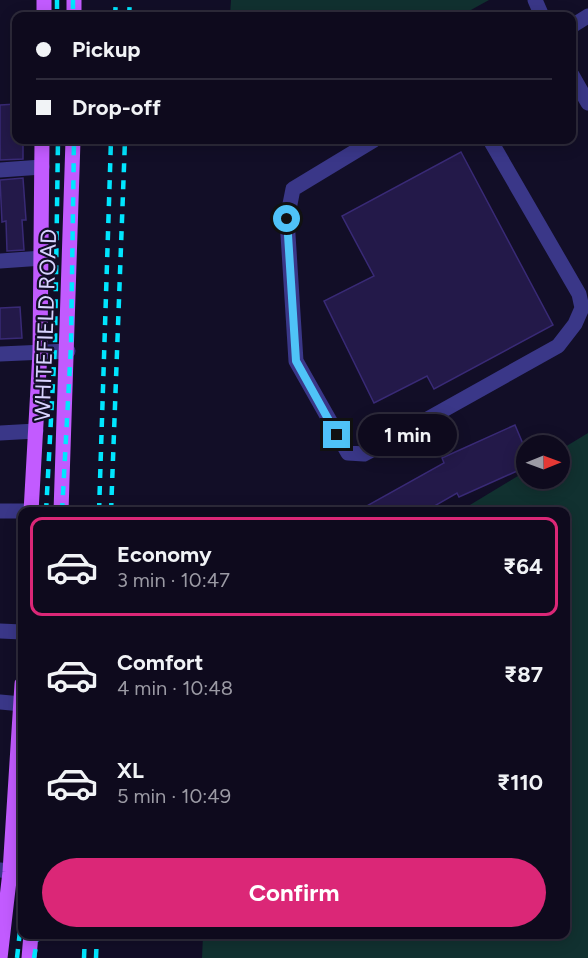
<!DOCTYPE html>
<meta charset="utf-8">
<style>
body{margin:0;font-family:Figtree,sans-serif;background:#171326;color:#f1f3f6;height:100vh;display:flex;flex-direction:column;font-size:22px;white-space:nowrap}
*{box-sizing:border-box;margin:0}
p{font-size:20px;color:#9b9aa4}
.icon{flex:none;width:33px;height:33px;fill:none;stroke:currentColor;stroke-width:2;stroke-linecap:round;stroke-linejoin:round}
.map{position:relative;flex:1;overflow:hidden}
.side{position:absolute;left:18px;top:507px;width:552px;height:432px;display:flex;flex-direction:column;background:#0e0a1d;border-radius:12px;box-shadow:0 3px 15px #0003,0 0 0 2px #2e2b3b}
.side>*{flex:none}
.banner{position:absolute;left:12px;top:12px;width:564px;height:132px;border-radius:12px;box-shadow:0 3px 15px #0003,0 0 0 2px #2e2b3b;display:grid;align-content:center;height:132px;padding:0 24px;background:#0e0a1d}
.needle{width:39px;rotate:89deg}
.controls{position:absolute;left:516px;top:435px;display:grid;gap:12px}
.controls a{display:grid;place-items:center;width:54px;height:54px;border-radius:50%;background:#0e0a1d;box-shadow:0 3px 15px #0003,0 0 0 2px #2e2b3b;font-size:30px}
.end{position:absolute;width:27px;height:27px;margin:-14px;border:8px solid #4fc3f7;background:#111;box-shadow:0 0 0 3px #111}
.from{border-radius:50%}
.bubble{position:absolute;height:42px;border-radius:21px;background:#0e0a1d;box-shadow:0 3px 15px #0003,0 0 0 2px #2e2b3b;font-size:20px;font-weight:700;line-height:42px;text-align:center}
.banner b{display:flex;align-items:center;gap:21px;height:57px;font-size:22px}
.banner b+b{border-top:2px solid #2e2b3b}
.banner i{width:15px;height:15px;background:#f1f3f6}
ul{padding:10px 0 0;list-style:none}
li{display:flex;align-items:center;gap:18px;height:99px;margin:0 12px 9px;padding:0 12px;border:3px solid transparent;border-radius:12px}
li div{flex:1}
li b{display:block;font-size:22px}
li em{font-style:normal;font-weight:700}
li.current{border-color:#db2777}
li>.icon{width:54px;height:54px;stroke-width:1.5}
.action{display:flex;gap:12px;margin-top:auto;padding:12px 24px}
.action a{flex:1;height:69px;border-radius:36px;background:#db2777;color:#fff;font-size:24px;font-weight:700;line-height:69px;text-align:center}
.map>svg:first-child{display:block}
.green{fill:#113130}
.building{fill:#231949;stroke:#392a76;stroke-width:1.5}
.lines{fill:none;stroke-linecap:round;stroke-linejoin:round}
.minor{stroke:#3a3788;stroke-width:15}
.major{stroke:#c25bff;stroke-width:15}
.rail{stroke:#00e6ff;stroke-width:4.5;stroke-dasharray:9 8;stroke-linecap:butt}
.route{stroke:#4fc3f7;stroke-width:8}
.labels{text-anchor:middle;stroke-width:4.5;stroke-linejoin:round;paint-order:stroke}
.street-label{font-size:22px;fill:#d9d4ff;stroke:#120e27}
</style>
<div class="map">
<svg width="588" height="958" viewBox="0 0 588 958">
<rect width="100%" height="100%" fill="#120e27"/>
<!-- green -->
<g class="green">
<polygon points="231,0 489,0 460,16 230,16"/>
<polygon points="588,433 588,958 202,958 203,935 566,934 566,512 460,511 526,471 526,478 560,478 560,450"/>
</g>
<!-- building -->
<g class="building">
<polygon points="16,104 16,140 23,140 23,159 0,160 0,105"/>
<polygon points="461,152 553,325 434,389 427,376 374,403 324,301 374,276 342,216"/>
<polygon points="23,178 26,220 22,220 24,250 7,251 6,221 2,222 0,180"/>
<polygon points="20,307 22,338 0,339 0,308"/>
<polygon points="515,425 526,451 526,467 459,497 457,493 424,512 356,512 444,463 442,458"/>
</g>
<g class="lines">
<!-- minor -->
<g class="minor">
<polyline points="535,0 542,16"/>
<polyline points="572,26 588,16"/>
<polyline points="572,75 588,103"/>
<polyline points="374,140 293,189 287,219 296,361 348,453 364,454 381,445 558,346 575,324 582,308 579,294 490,140"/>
<polyline points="0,170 42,167"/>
<polyline points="0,261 43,258"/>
<polyline points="0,354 68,351"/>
<polyline points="0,433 36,431"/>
<polyline points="0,511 31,511"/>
<polyline points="0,631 22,632"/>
<polyline points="0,702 22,704"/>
<polyline points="0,870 22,873"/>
</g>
<!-- major -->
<g class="major">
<polyline points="44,0 44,16"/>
<polyline points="74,0 74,16"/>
<polyline points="31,512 40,352 42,140"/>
<polyline points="61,512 73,140"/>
<polyline points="0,958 10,872 22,684"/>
<polyline points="29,958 31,934"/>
</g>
<!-- rail -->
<g class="rail">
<polyline points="57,0 57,16"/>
<polyline points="73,0 73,16"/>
<polyline points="115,16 116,0"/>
<polyline points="129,16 130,0"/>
<polyline points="46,512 55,345 58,140"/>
<polyline points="62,512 71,346 74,140"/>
<polyline points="99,512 111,140"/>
<polyline points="111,512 125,140"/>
<polyline points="17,958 22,913"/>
<polyline points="34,958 38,934"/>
<polyline points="84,958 85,934"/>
<polyline points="96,958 97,934"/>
</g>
</g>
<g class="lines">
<!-- route -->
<polyline class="route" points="287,219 296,361 337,435"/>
</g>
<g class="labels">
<!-- street labels -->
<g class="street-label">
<text transform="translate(45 325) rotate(-88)" y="8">WHITEFIELD ROAD</text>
</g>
</g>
</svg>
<div class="controls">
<a><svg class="needle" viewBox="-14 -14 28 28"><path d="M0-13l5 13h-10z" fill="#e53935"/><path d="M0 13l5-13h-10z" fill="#9b9aa4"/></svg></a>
</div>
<i class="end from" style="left:287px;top:219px"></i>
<i class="end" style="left:337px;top:435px"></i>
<div class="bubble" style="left:358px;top:414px;width:99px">1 min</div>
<div class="banner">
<b><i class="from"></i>Pickup</b>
<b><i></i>Drop-off</b>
</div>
<section class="side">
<ul>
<li class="current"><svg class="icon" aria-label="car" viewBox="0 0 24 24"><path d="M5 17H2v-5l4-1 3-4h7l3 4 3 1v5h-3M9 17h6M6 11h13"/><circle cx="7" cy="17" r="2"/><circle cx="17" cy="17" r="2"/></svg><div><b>Economy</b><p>3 min · 10:47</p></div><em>₹64</em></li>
<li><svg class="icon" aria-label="car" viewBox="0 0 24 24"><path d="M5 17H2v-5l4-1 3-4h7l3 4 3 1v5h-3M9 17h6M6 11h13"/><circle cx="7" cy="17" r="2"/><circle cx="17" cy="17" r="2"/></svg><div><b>Comfort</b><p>4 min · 10:48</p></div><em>₹87</em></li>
<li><svg class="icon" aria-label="car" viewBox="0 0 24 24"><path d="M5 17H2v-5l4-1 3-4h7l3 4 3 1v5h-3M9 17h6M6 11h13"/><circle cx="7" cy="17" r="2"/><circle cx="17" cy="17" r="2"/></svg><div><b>XL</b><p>5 min · 10:49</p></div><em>₹110</em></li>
</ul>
<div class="action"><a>Confirm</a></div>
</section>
</div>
